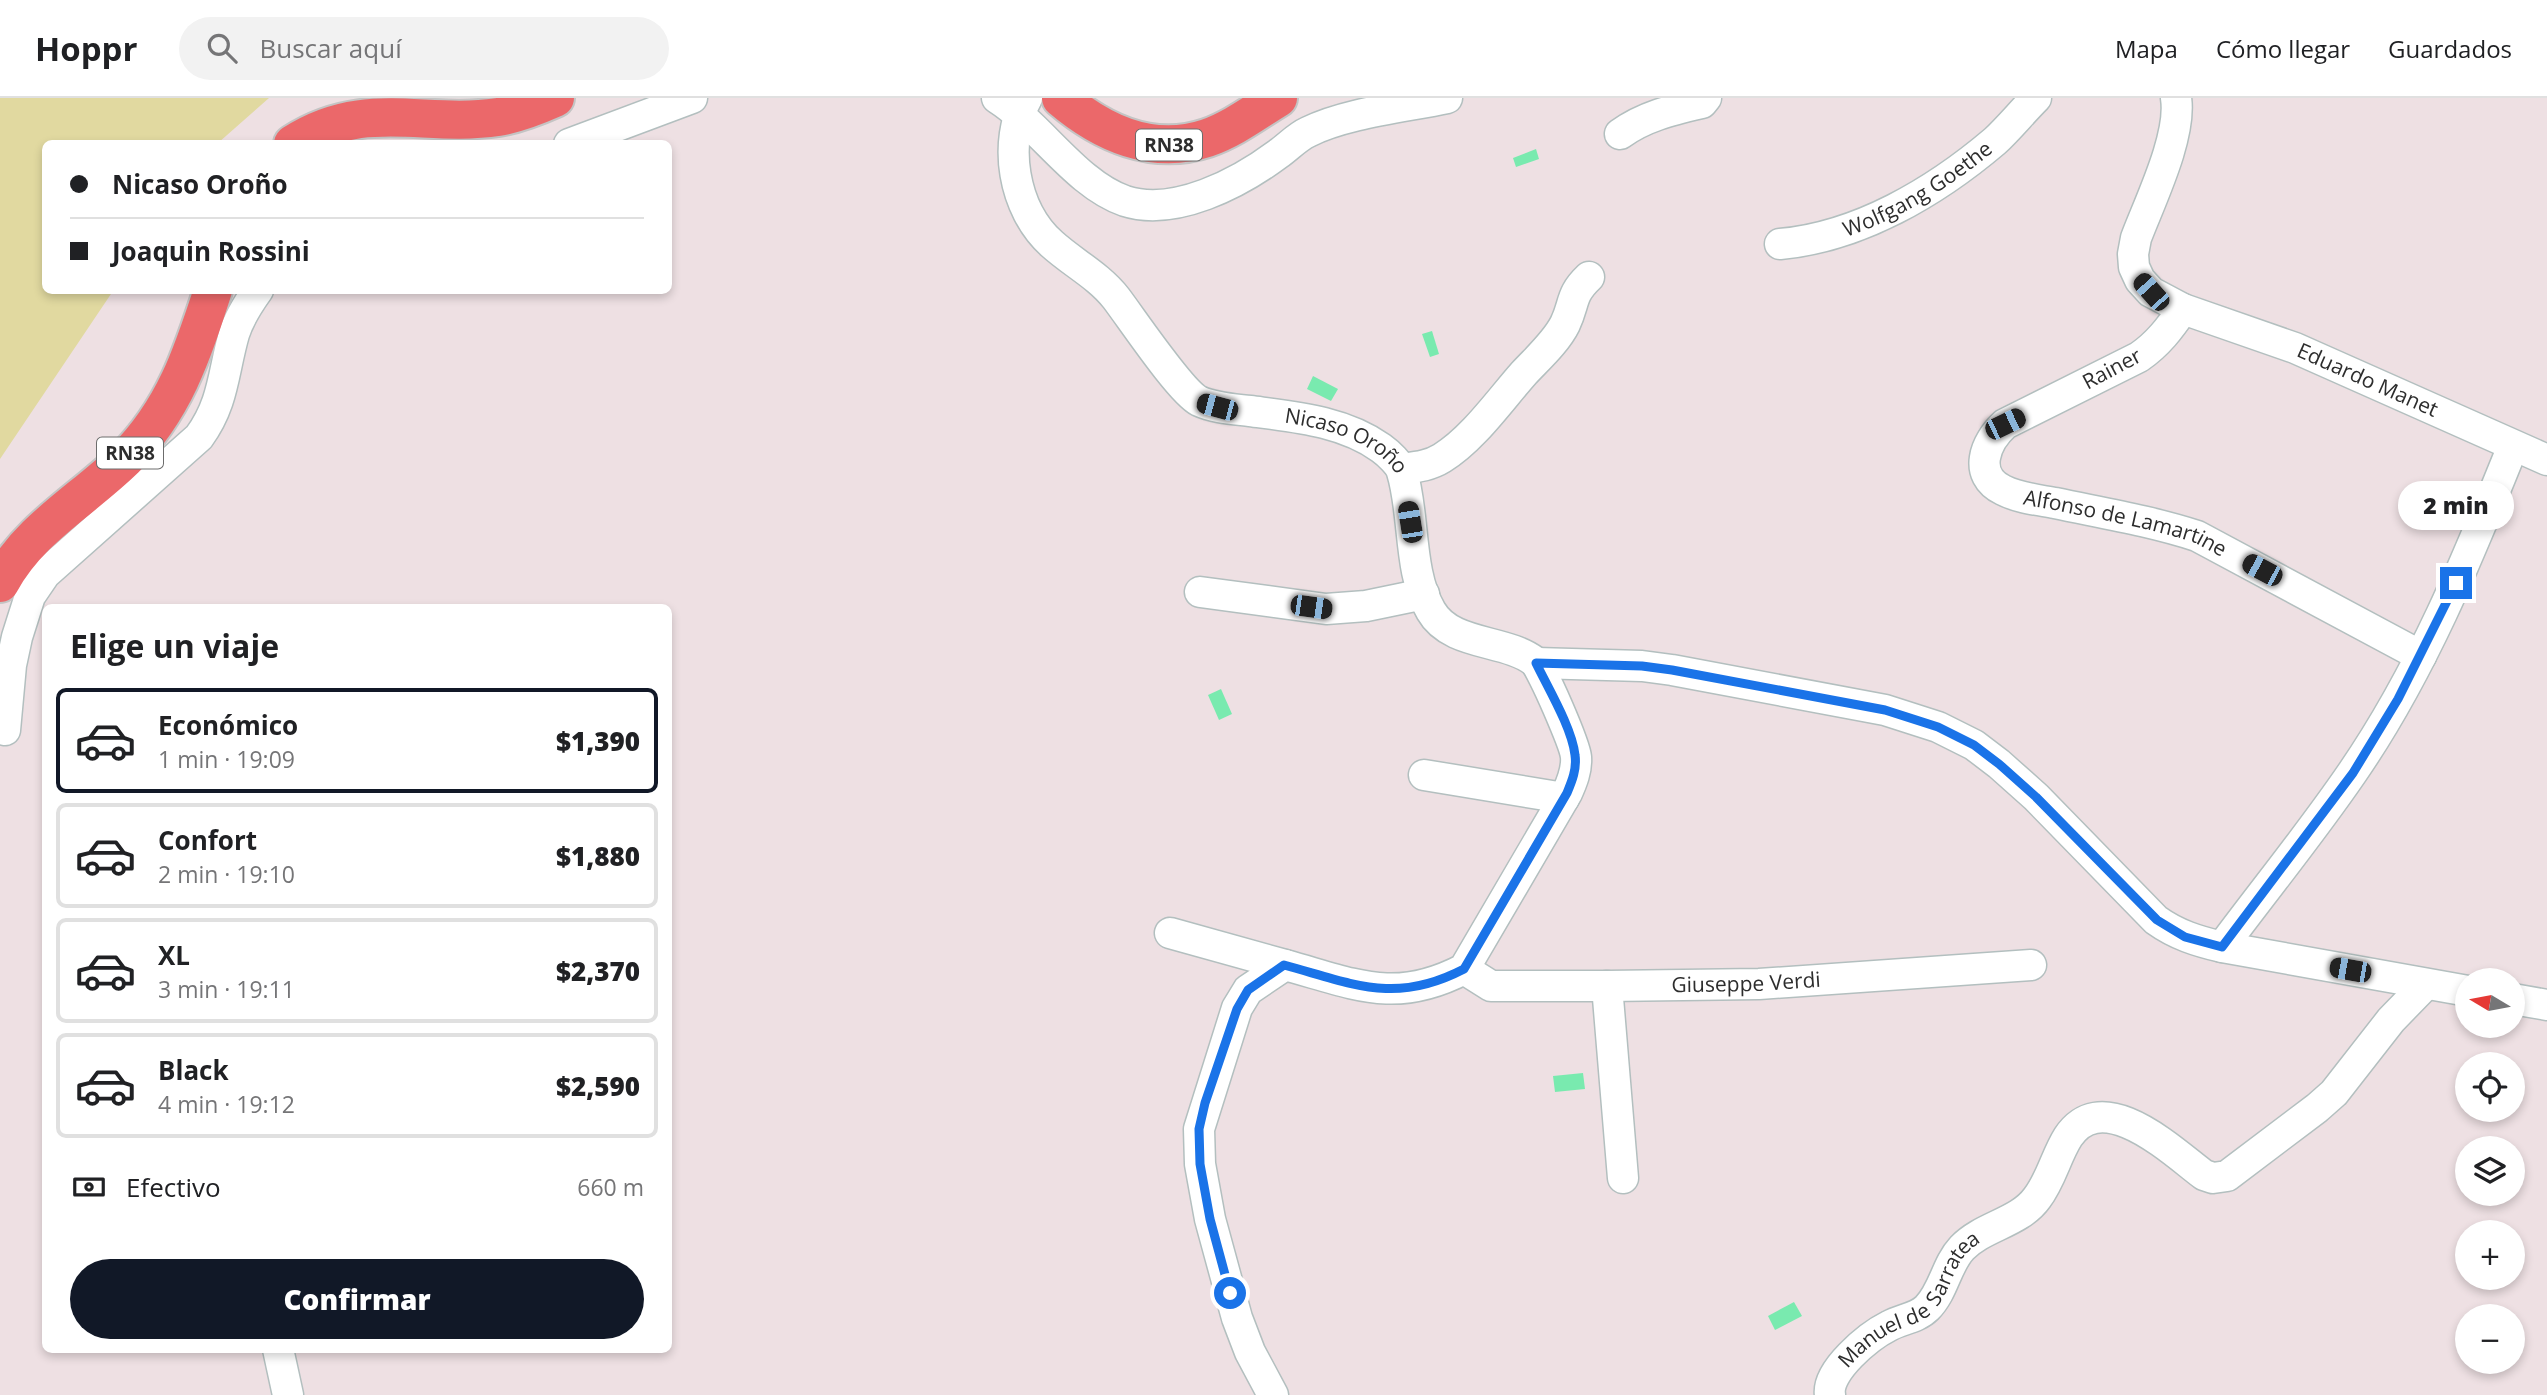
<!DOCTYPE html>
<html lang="es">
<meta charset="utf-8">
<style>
body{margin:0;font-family:"Open Sans",sans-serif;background:#f2f2f2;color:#202124;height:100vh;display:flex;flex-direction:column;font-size:26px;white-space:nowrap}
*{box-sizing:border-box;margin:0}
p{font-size:23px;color:#757577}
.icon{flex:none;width:38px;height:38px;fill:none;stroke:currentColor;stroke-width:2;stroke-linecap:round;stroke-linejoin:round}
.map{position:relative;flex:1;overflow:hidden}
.side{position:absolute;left:42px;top:506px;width:630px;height:749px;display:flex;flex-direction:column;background:#fff;border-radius:10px;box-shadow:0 4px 10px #0003}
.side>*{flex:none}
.hud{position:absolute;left:42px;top:42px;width:630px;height:154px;border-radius:10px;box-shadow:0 4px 10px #0003;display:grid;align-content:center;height:154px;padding:0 28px;background:#fff}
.needle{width:46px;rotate:280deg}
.buttons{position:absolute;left:2455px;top:870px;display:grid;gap:14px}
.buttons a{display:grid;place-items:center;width:70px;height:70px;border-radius:50%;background:#fff;box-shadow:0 4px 10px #0003;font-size:35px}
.end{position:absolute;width:32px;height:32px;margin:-16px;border:9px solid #1a73e8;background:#fff;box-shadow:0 0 0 4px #fff}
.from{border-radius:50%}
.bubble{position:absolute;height:49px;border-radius:24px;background:#fff;box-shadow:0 4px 10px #0003;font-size:23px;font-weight:800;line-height:49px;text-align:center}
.car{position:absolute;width:21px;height:42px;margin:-21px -10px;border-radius:9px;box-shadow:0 0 5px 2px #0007;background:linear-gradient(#222 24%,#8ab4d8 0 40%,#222 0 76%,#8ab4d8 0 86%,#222 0)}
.hud b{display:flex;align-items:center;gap:24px;height:66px;font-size:26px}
.hud b+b{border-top:2px solid #e0e0e0}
.hud i{width:18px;height:18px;background:#202124}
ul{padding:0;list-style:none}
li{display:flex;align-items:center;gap:21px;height:105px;margin:0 14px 10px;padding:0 14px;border:4px solid #e0e0e0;border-radius:10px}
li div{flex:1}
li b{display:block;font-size:26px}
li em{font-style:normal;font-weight:800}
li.on{border-color:#111827}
li>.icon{width:63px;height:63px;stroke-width:1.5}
h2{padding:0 28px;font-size:32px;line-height:84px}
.pay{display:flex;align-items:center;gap:18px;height:77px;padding:0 28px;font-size:26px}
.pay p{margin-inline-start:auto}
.button{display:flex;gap:14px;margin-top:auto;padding:14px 28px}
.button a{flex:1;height:80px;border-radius:42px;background:#111827;color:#fff;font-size:28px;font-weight:800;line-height:80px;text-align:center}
header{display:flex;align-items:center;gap:42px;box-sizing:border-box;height:98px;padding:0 35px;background:#fff;border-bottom:2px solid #e0e0e0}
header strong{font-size:33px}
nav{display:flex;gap:38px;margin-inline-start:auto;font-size:24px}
.search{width:490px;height:63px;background:#f2f2f2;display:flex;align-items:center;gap:18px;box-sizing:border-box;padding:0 24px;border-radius:38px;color:#757577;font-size:26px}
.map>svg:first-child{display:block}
.green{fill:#e1d9a0}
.water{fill:#79eaaf}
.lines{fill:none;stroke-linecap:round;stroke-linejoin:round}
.minor-casing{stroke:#b3bfbf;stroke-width:33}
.major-casing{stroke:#c4c4c4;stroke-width:42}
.minor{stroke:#fff;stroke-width:30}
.major{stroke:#eb686a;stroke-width:38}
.route{stroke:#1a73e8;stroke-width:9}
.labels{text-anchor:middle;stroke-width:7;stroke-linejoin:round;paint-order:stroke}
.shield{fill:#fff;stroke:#6c6c6c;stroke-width:2}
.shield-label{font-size:19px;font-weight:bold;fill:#2d2d2d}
.street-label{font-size:21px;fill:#2d2d2d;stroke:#fff}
</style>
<header>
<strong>Hoppr</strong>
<div class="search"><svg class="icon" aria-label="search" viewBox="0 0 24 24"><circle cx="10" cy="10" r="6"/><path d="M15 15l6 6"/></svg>Buscar aquí</div>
<nav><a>Mapa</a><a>Cómo llegar</a><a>Guardados</a></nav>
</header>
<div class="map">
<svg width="2547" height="1297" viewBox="0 0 2547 1297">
<rect width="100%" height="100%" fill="#eee0e3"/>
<!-- green -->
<polygon class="green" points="0,0 269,0 218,45 46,46 46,192 113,193 0,361"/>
<!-- water -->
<g class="water">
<polygon points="1536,51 1539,61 1516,69 1513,60"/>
<polygon points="1432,233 1439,256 1430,259 1422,236"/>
<polygon points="1313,278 1338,291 1331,303 1307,291"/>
<polygon points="1221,591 1232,616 1219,622 1208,597"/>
<polygon points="1583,975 1585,991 1555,994 1553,978"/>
<polygon points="1794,1204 1802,1218 1775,1232 1768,1218"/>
</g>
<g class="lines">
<!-- minor casing -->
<g class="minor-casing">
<g id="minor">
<path d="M997,0c44,28 79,86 128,103 50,16 114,-18 153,-47 10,-7 19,-17 30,-22 38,-19 97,-25 139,-34"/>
<path id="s1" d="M1027,0c-25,44 -14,111 25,146 21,19 47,32 64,54 16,21 64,93 83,103 15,7 34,8 51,10 45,6 93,10 131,37 7,5 19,16 21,24 13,42 6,100 29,139 20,35 74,28 103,50 8,7 41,84 42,96 1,13 -4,25 -9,36l-103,176c-69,36 -109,15 -179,-4l-37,25 -11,18 -38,121 1,35 10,55 27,99 13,34 23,43"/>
<path id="s2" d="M2176,0c6,38 -26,103 -40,140l-3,16 1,13 6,13 11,12 32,17 112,39 252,112"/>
<path d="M1620,36c25,-18 52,-24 82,-31l4,-5"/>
<polyline points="569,46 692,0"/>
<path id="s3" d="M1780,146c79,-7 155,-52 215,-103 14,-13 27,-29 41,-43"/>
<path id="s4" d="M2183,211c-13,19 -25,35 -44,48l-134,67c-20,18 -33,51 -2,66 15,8 36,10 52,13 47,10 96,18 142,33l224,120"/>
<path d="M1402,371c15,-2 27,-3 40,-11 31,-19 58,-58 82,-85 14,-15 32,-31 41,-49 10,-21 5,-29 24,-47"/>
<polyline points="1200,494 1326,511 1366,508 1424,496"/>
<path d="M1536,565l106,3 30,4 213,40 53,17 36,18 25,19 37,33 120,123c21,15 41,21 66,27l246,44"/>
<path d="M0,631l5,1 6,-65 6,-28 13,-41 15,-22 154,-137c25,-34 24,-65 35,-103 5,-16 14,-30 24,-44"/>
<polyline points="1424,677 1564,700"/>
<polyline points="1170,835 1285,867"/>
<path d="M2222,849c43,-58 89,-114 130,-174 69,-100 116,-215 161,-327"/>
<path id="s5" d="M1464,871l27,17h116l152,-2 272,-19"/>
<polyline points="1607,888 1623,1080"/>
<polyline points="2513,901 2547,907"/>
<polyline points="278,1251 288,1297"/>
<path id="s6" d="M1830,1297c-4,-24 39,-59 59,-69 13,-7 28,-8 38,-18 17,-17 19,-43 35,-60 21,-22 57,-25 75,-50 14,-18 19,-42 31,-61 35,-53 105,15 136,38l9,3 14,-2 90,-68 17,-15 57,-73 35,-36"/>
</g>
</g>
<!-- major casing -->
<g class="major-casing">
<g id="major">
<path d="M1061,0c41,35 92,58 146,40 26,-9 48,-26 71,-40"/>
<path d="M293,46c71,-46 130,-16 205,-27 20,-3 39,-11 57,-19"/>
<path d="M0,485c29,-54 82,-82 125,-124 49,-49 67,-104 88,-169"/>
</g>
</g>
<!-- minor -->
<use href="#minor" class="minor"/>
<!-- major -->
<use href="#major" class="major"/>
</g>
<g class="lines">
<!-- route -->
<path class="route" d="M1230,1195l-20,-74 -10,-55 -1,-35 6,-26 32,-94 11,-19 36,-25c70,19 111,40 180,4l103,-176c5,-12 10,-24 8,-38 -3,-27 -27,-67 -39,-92l106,3 30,4 213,40 53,17 36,18 25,19 37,33 121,123 28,17 37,10 131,-174 45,-74 58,-116"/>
</g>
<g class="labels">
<!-- shield labels -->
<g class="shield">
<rect x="1136" y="31.5" width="66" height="31" rx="5"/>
<rect x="97" y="339.5" width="66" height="31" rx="5"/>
</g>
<g class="shield-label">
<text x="1169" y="54">RN38</text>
<text x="130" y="362">RN38</text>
</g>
<!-- street labels -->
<g class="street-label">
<text dy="7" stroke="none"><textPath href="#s3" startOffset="150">Wolfgang Goethe</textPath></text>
<text transform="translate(2112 271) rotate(-28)" y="7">Rainer</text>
<text dy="7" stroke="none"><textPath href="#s2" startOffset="441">Eduardo Manet</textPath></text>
<text dy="7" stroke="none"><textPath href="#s1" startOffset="530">Nicaso Oroño</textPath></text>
<text dy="7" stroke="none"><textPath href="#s4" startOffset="422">Alfonso de Lamartine</textPath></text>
<text dy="7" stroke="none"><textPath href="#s5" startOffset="287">Giuseppe Verdi</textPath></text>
<text dy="7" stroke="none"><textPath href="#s6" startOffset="130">Manuel de Sarratea</textPath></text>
</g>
</g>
</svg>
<div class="buttons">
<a><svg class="needle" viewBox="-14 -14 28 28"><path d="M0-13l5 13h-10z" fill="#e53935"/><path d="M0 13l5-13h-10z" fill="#757577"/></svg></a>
<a><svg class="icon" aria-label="locate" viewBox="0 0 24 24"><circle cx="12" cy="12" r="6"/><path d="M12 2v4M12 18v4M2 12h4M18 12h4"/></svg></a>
<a><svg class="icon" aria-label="layers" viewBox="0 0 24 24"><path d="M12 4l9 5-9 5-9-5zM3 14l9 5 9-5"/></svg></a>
<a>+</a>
<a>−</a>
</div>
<i class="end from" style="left:1230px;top:1195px"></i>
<i class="end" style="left:2456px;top:485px"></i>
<div class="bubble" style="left:2398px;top:383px;width:116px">2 min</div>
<i class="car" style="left:2151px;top:194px;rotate:318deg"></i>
<i class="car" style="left:1217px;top:309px;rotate:285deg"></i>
<i class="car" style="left:2005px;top:326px;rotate:64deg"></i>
<i class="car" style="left:1410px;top:424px;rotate:351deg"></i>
<i class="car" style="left:2262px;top:472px;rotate:298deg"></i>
<i class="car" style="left:1311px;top:509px;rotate:98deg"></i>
<i class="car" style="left:2350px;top:872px;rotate:280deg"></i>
<div class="hud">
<b><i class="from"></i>Nicaso Oroño</b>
<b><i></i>Joaquin Rossini</b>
</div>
<section class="side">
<h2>Elige un viaje</h2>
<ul>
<li class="on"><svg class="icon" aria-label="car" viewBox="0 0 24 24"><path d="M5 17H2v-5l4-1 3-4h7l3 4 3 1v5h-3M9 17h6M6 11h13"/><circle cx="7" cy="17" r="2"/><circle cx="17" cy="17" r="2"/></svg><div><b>Económico</b><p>1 min · 19:09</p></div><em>$1,390</em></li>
<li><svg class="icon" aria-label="car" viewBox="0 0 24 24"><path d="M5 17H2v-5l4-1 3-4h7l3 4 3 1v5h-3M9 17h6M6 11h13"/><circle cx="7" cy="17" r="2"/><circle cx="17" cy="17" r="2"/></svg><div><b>Confort</b><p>2 min · 19:10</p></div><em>$1,880</em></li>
<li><svg class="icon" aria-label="car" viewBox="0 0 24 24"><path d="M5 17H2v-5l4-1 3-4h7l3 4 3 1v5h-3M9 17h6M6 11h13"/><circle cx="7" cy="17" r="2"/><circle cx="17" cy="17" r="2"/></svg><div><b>XL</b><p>3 min · 19:11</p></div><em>$2,370</em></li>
<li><svg class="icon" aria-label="car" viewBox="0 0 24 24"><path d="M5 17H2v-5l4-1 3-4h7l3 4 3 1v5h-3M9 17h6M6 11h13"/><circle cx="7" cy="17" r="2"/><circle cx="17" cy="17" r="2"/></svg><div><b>Black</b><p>4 min · 19:12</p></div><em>$2,590</em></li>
</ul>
<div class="pay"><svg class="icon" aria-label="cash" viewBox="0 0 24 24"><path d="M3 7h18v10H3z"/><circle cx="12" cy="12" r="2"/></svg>Efectivo<p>660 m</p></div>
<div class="button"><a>Confirmar</a></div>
</section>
</div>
